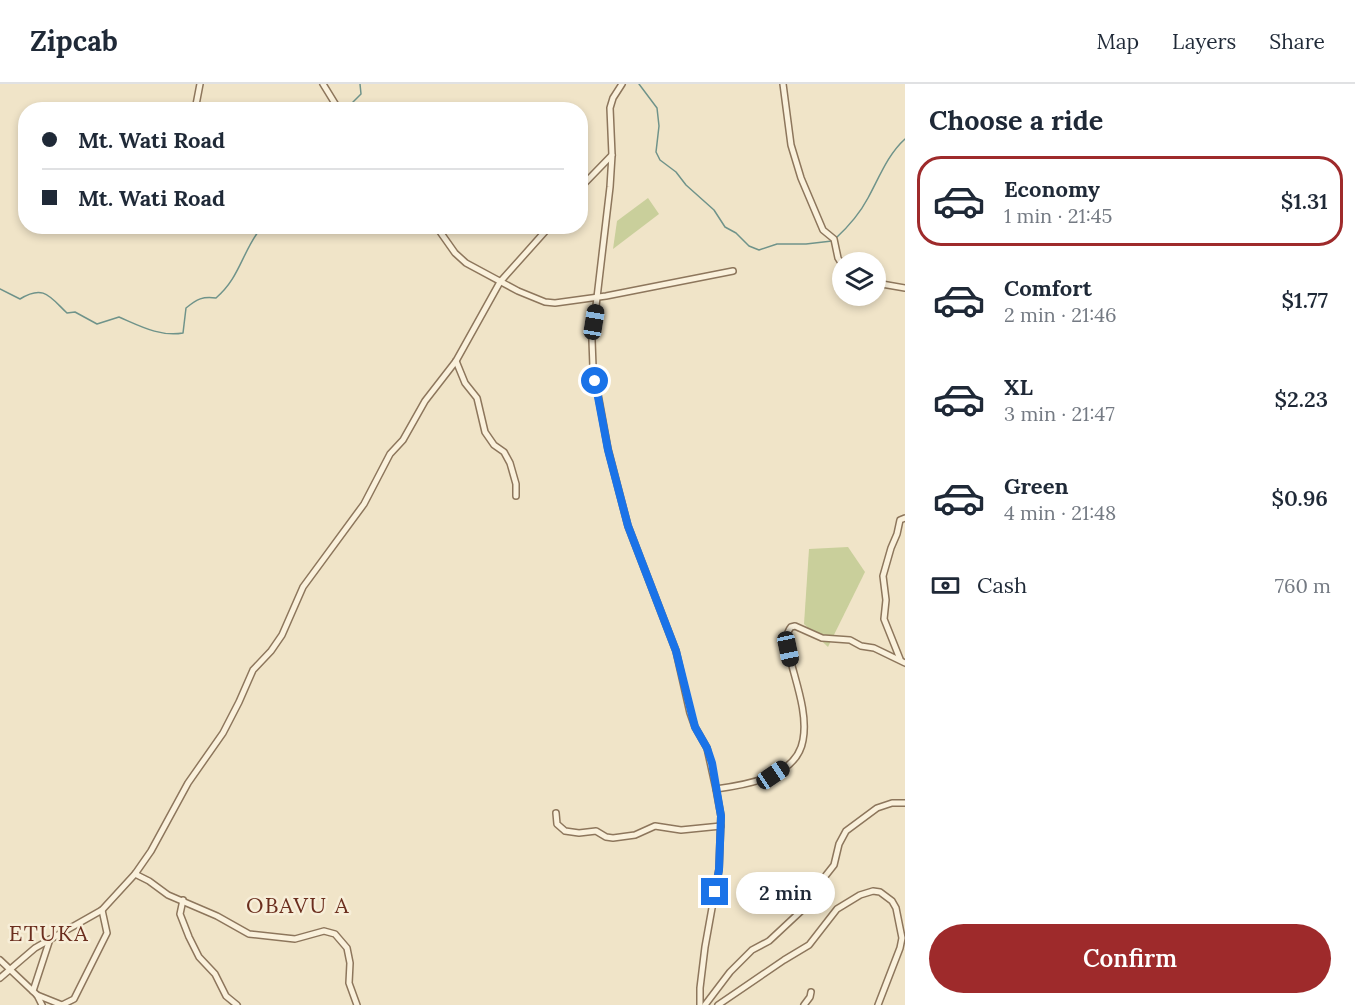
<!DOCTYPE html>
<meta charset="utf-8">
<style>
body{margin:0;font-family:Lora,serif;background:#f6f6f7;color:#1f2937;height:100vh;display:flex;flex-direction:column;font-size:22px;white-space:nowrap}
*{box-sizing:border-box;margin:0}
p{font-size:20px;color:#747a83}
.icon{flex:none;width:33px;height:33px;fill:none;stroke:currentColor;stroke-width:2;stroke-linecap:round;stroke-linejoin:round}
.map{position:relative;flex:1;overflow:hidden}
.drawer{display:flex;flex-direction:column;background:#fff;width:450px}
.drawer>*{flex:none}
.top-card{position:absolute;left:18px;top:18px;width:570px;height:132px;border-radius:24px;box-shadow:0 3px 9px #0003;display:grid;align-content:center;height:132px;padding:0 24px;background:#fff}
.fabs{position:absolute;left:832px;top:168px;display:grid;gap:12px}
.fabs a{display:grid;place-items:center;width:54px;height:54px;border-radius:50%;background:#fff;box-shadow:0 3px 9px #0003;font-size:30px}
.end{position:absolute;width:27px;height:27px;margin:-14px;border:8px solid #1a73e8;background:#fff;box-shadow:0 0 0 3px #fff}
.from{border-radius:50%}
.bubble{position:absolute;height:42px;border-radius:21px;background:#fff;box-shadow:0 3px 9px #0003;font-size:20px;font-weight:600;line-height:42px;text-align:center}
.car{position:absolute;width:18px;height:36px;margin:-18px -9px;border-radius:8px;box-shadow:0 0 4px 2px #0007;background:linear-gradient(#222 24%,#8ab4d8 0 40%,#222 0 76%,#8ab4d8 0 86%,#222 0)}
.top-card b{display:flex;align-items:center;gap:21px;height:57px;font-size:22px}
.top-card b+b{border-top:2px solid #e0e1e3}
.top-card i{width:15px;height:15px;background:#1f2937}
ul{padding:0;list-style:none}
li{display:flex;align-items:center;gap:18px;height:90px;margin:0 12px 9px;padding:0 12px;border:3px solid transparent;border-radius:24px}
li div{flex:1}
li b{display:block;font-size:22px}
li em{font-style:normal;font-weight:600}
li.active{border-color:#9e2a2b}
li>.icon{width:54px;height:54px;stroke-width:1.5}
h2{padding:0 24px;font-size:27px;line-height:72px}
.pay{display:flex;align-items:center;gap:15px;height:66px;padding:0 24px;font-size:22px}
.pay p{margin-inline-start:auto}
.action{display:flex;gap:12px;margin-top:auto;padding:12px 24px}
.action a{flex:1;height:69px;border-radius:36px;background:#9e2a2b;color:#fff;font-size:24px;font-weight:600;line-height:69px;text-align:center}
header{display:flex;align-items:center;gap:36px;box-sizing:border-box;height:84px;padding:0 30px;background:#fff;border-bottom:2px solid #e0e1e3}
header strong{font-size:28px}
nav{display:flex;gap:33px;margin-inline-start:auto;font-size:21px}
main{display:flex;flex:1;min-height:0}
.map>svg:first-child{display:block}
.green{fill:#c9cf9b}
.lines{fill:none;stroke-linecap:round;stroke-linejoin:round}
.stream{stroke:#6f938a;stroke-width:1.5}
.minor-casing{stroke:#8d765c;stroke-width:8}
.minor{stroke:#faf1dc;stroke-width:5}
.route{stroke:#1a73e8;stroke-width:8}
.labels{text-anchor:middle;stroke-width:5;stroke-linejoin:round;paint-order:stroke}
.quarter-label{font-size:22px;letter-spacing:1.5px;fill:#6b2e1e;stroke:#f7eed8}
</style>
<header>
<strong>Zipcab</strong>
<nav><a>Map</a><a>Layers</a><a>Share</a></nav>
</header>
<main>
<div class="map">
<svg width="905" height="921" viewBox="0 0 905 921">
<rect width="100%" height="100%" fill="#f0e4c8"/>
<!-- green -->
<g class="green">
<polygon points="648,114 659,130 613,165 617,137"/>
<polygon points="848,463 865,488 828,563 804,540 809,465"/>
</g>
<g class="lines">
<!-- stream -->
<g class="stream">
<polyline points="639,0 657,24 659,42 656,68 660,76 676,88 686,101 714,126 725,143 736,149 749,162 759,166 777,160 806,160 832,157"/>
<polyline points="345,26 361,10 360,0"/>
<path d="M836,154c13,-12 24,-25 32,-40 11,-20 20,-44 37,-59"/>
<path d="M0,205l20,10c24,-15 30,-2 47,14l8,-1 22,12 22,-7c21,9 41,20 64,16l3,-25c11,-9 17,-12 30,-10 23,-20 25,-42 42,-66l-2,-6"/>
</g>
<!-- minor casing -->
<g class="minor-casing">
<g id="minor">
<polyline points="323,0 339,26"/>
<polyline points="622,0 613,14 610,24 612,71 610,103 592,256 593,283 608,365 628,442 676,567 690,629 695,643 707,664 716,705 721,732 719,785 705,863 700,904 700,921"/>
<polyline points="783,0 791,61 801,94 823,146 834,155 838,174 843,182"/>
<polyline points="195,26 200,0"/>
<polyline points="580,104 612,71"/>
<polyline points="436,142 455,169 466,179 518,207 545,218 555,219 606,212 733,187"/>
<polyline points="876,199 905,204"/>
<polyline points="456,277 465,299 477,314 485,348 494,361 504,368 510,379 516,400 516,412"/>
<polyline points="900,575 884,535 886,516 883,492 891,464 897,450 900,436 905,434"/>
<path d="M716,705c30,-4 81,-12 87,-49 5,-26 -7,-57 -13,-82 -2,-10 -6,-23 1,-31l4,-1 27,12 28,2 11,6 13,2 31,15"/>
<polyline points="556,729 557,740 565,747 579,749 596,747 606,753 613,754 635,751 655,742 681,746 721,742"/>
<polyline points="135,790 149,797 168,811 217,832 249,850 295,855 324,847 335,850 347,864 350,879 349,899 357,921"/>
<polyline points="183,816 180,830 189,853 199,873 215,890 226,912 237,921"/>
<polyline points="0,876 37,911 42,921"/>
<polyline points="0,894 35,864 102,826 135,790 151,767 188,699 223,649 239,618 253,586 271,567 282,551 303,503 364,420 390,370 403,356 425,317 456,277 500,198 550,142"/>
<polyline points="33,907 50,855"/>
<polyline points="37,911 62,921 74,915 107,849 102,826"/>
<polyline points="705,921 730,888 752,866 769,857 814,815 819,800 834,781 839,760 846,747 877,724 892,719 905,719"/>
<polyline points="718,921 784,876 809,861 837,825 860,811 873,807 880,808 892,817 896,824 902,854 900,864 878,921"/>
<polyline points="804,921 810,913 811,908"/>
</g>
</g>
<!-- minor -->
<use href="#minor" class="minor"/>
</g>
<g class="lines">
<!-- route -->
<polyline class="route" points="595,297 608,366 628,442 676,567 695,643 707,664 712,679 721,732 719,786 715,808"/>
</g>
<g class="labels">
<!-- quarter labels -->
<g class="quarter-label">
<text x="298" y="829">OBAVU A</text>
<text x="49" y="857">ETUKA</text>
</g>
</g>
</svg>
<div class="fabs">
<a><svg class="icon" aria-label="layers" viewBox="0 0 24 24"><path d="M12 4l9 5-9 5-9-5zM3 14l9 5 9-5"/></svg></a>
</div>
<i class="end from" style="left:595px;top:297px"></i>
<i class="end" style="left:715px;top:808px"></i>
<div class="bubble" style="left:736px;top:788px;width:99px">2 min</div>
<i class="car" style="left:594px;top:238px;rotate:9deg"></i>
<i class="car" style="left:788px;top:565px;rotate:168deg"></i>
<i class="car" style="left:773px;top:691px;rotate:56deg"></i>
<div class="top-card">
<b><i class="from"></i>Mt. Wati Road</b>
<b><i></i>Mt. Wati Road</b>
</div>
</div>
<section class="drawer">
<h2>Choose a ride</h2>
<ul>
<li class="active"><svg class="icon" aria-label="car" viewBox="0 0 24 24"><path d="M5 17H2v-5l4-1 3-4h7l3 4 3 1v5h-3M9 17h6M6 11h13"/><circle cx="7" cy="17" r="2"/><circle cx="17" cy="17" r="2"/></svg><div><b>Economy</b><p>1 min · 21:45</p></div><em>$1.31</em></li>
<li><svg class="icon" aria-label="car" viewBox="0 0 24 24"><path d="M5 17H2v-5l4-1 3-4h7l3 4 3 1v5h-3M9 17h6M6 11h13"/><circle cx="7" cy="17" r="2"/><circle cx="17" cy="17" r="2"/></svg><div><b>Comfort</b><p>2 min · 21:46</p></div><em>$1.77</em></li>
<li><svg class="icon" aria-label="car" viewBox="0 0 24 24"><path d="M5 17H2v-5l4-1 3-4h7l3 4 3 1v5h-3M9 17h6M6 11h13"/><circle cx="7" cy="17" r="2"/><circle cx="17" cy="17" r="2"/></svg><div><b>XL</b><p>3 min · 21:47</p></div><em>$2.23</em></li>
<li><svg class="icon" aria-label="car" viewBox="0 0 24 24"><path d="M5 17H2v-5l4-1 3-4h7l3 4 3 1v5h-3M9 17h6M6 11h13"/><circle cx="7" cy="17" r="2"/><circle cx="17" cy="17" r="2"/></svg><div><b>Green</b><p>4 min · 21:48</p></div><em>$0.96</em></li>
</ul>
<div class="pay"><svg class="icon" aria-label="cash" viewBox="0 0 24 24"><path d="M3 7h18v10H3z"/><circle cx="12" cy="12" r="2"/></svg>Cash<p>760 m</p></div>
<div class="action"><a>Confirm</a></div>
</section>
</main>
